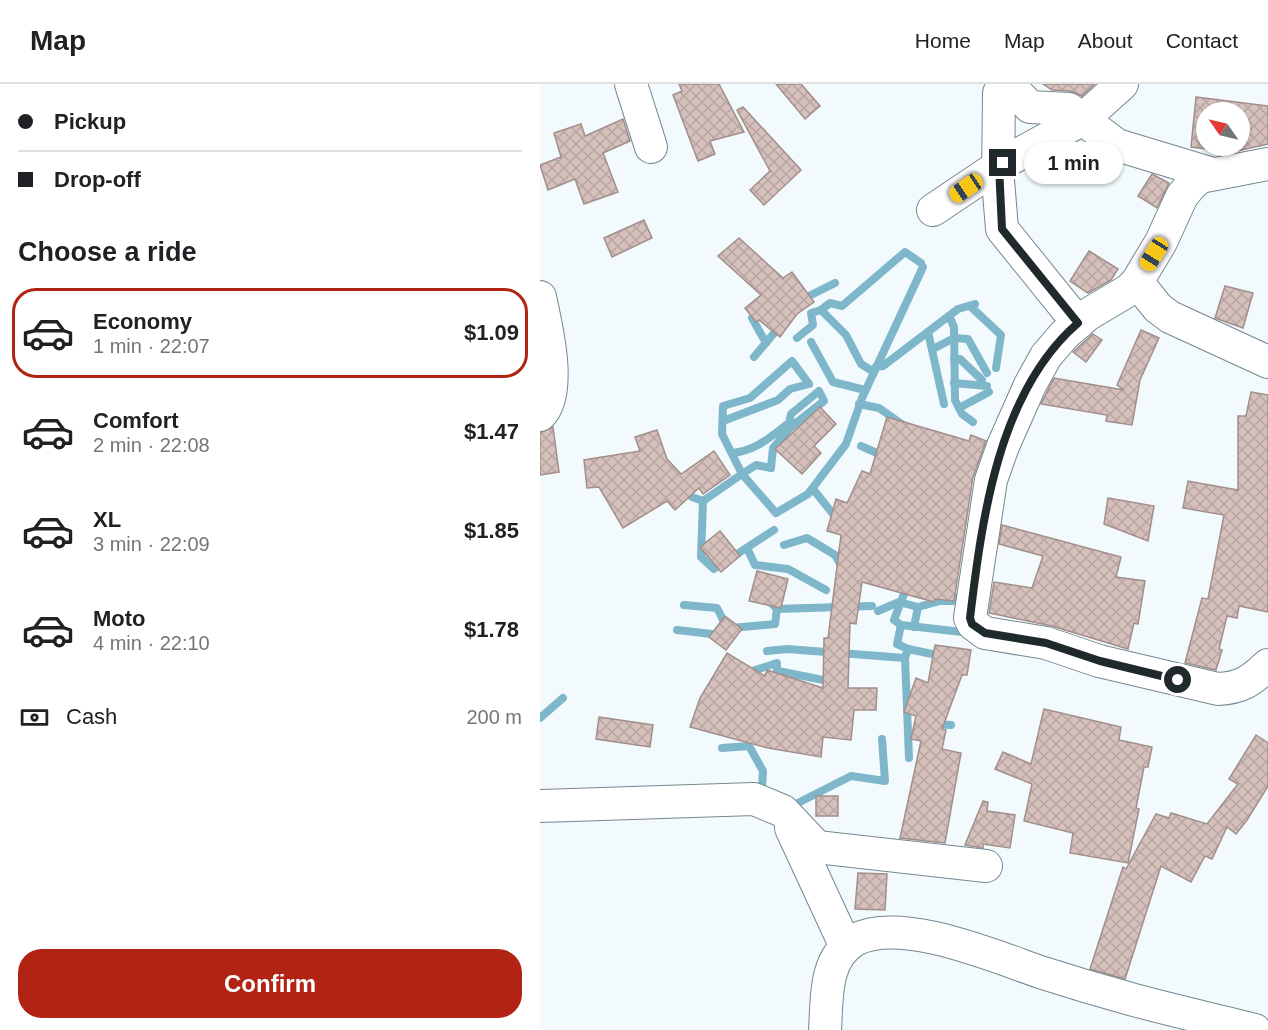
<!DOCTYPE html>
<meta charset="utf-8">
<style>
body{margin:0;font-family:Helvetica,sans-serif;background:#f2f2f2;color:#202124;height:100vh;display:flex;flex-direction:column;font-size:22px;white-space:nowrap}
*{box-sizing:border-box;margin:0}
p{font-size:20px;color:#757577}
.icon{flex:none;width:33px;height:33px;fill:none;stroke:currentColor;stroke-width:2;stroke-linecap:round;stroke-linejoin:round}
.map{position:relative;flex:1;overflow:hidden}
.drawer{display:flex;flex-direction:column;background:#fff;width:540px}
.drawer>*{flex:none}
.banner{display:grid;align-content:center;height:132px;padding:0 18px;background:#fff}
.needle{width:39px;rotate:304deg}
.fabs{position:absolute;left:656px;top:18px;display:grid;gap:12px}
.fabs a{display:grid;place-items:center;width:54px;height:54px;border-radius:50%;background:#fff;box-shadow:0 2px 4px #0004;font-size:30px}
.end{position:absolute;width:27px;height:27px;margin:-14px;border:8px solid #20292b;background:#fff;box-shadow:0 0 0 3px #fff}
.from{border-radius:50%}
.bubble{position:absolute;height:42px;border-radius:21px;background:#fff;box-shadow:0 2px 4px #0004;font-size:20px;font-weight:800;line-height:42px;text-align:center}
.car{position:absolute;width:18px;height:36px;margin:-18px -9px;border-radius:8px;box-shadow:0 0 4px 2px #0007;background:linear-gradient(#f5c518 24%,#345 0 40%,#f5c518 0 76%,#345 0 86%,#f5c518 0)}
.banner b{display:flex;align-items:center;gap:21px;height:57px;font-size:22px}
.banner b+b{border-top:2px solid #e0e0e0}
.banner i{width:15px;height:15px;background:#202124}
ul{padding:0;list-style:none}
li{display:flex;align-items:center;gap:18px;height:90px;margin:0 12px 9px;padding:0 6px;border:3px solid transparent;border-radius:24px}
li div{flex:1}
li b{display:block;font-size:22px}
li em{font-style:normal;font-weight:800}
li.on{border-color:#b12312}
li>.icon{width:54px;height:54px;stroke-width:1.5}
h2{padding:0 18px;font-size:27px;line-height:72px}
.pay{display:flex;align-items:center;gap:15px;height:66px;padding:0 18px;font-size:22px}
.pay p{margin-inline-start:auto}
.primary-button{display:flex;gap:12px;margin-top:auto;padding:12px 18px}
.primary-button a{flex:1;height:69px;border-radius:24px;background:#b12312;color:#fff;font-size:24px;font-weight:800;line-height:69px;text-align:center}
header{display:flex;align-items:center;gap:36px;box-sizing:border-box;height:84px;padding:0 30px;background:#fff;border-bottom:2px solid #e0e0e0}
header strong{font-size:28px}
nav{display:flex;gap:33px;margin-inline-start:auto;font-size:21px}
main{display:flex;flex:1;min-height:0}
.map>svg:first-child{display:block}
.lines{fill:none;stroke-linecap:round;stroke-linejoin:round}
.stream{stroke:#7db7c9;stroke-width:8}
.building{fill:url(#building-cross-hatch);stroke:#a28e8a;stroke-width:1.5;fill-rule:evenodd}
.minor-casing{stroke:#74888f;stroke-width:34}
.minor{stroke:#fff;stroke-width:32}
.route{stroke:#20292b;stroke-width:8}
</style>
<header>
<strong>Map</strong>
<nav><a>Home</a><a>Map</a><a>About</a><a>Contact</a></nav>
</header>
<main>
<section class="drawer">
<div class="banner">
<b><i class="from"></i>Pickup</b>
<b><i></i>Drop-off</b>
</div>
<h2>Choose a ride</h2>
<ul>
<li class="on"><svg class="icon" aria-label="car" viewBox="0 0 24 24"><path d="M5 17H2v-5l4-1 3-4h7l3 4 3 1v5h-3M9 17h6M6 11h13"/><circle cx="7" cy="17" r="2"/><circle cx="17" cy="17" r="2"/></svg><div><b>Economy</b><p>1 min · 22:07</p></div><em>$1.09</em></li>
<li><svg class="icon" aria-label="car" viewBox="0 0 24 24"><path d="M5 17H2v-5l4-1 3-4h7l3 4 3 1v5h-3M9 17h6M6 11h13"/><circle cx="7" cy="17" r="2"/><circle cx="17" cy="17" r="2"/></svg><div><b>Comfort</b><p>2 min · 22:08</p></div><em>$1.47</em></li>
<li><svg class="icon" aria-label="car" viewBox="0 0 24 24"><path d="M5 17H2v-5l4-1 3-4h7l3 4 3 1v5h-3M9 17h6M6 11h13"/><circle cx="7" cy="17" r="2"/><circle cx="17" cy="17" r="2"/></svg><div><b>XL</b><p>3 min · 22:09</p></div><em>$1.85</em></li>
<li><svg class="icon" aria-label="car" viewBox="0 0 24 24"><path d="M5 17H2v-5l4-1 3-4h7l3 4 3 1v5h-3M9 17h6M6 11h13"/><circle cx="7" cy="17" r="2"/><circle cx="17" cy="17" r="2"/></svg><div><b>Moto</b><p>4 min · 22:10</p></div><em>$1.78</em></li>
</ul>
<div class="pay"><svg class="icon" aria-label="cash" viewBox="0 0 24 24"><path d="M3 7h18v10H3z"/><circle cx="12" cy="12" r="2"/></svg>Cash<p>200 m</p></div>
<div class="primary-button"><a>Confirm</a></div>
</section>
<div class="map">
<svg width="728" height="946" viewBox="0 0 728 946">
<defs>
<pattern id="building-cross-hatch" width="8" height="8" patternUnits="userSpaceOnUse" patternTransform="scale(1.5)"><rect width="8" height="8" fill="#d6c0bc"/><path d="M0 0l8 8M0 8l8-8" fill="none" stroke="#b7a5a2"/></pattern>
</defs>
<rect width="100%" height="100%" fill="#f2fafd"/>
<g class="lines">
<!-- stream -->
<g class="stream">
<polyline points="261,216 295,199"/>
<polyline points="430,222 461,251 456,284"/>
<polyline points="409,232 414,243 415,316 422,330 433,338"/>
<polyline points="212,234 226,259"/>
<polyline points="388,248 404,320"/>
<polyline points="257,254 273,241 271,229 281,226"/>
<polyline points="271,258 293,298 325,306"/>
<polyline points="393,265 414,254 428,255 447,289"/>
<polyline points="214,273 240,242"/>
<polyline points="414,275 420,275 442,296"/>
<polyline points="336,283 343,282 418,225 435,220"/>
<polyline points="334,288 321,280 306,251 281,226 290,219 302,222 365,168 381,179"/>
<polyline points="414,299 447,302"/>
<polyline points="319,320 339,324 363,341"/>
<polyline points="419,324 449,308"/>
<polyline points="183,337 238,316 250,305 269,300 252,277 210,314 183,322 182,350 202,390"/>
<polyline points="321,362 346,373"/>
<path d="M192,369c24,-2 38,-16 57,-30l2,-9 28,-23 5,10 -33,26 -18,21 -2,20 -15,-3 -14,9 -1,-2"/>
<polyline points="273,405 293,430 302,431"/>
<polyline points="152,413 163,417 202,390 236,429 268,410 306,360 322,314 383,183"/>
<polyline points="163,417 161,473 174,485 234,446"/>
<polyline points="244,461 267,454 295,471 302,483"/>
<polyline points="207,464 215,481 248,485 286,506"/>
<polyline points="229,517 237,525 332,522"/>
<polyline points="144,521 177,524 187,544"/>
<polyline points="338,527 359,518 378,523 400,517 417,517 418,513"/>
<polyline points="361,541 422,548"/>
<polyline points="374,543 378,523"/>
<polyline points="191,544 235,540 237,525"/>
<polyline points="137,546 180,551"/>
<polyline points="368,565 402,572"/>
<polyline points="227,567 247,565 365,574 368,565 357,560 361,541 354,536 367,502"/>
<polyline points="365,574 369,674"/>
<polyline points="238,587 293,598"/>
<polyline points="206,589 237,579 237,597"/>
<polyline points="0,634 23,614"/>
<polyline points="394,640 411,641"/>
<polyline points="182,664 209,662 223,687 222,705 224,710"/>
<polyline points="250,723 311,692 345,697 342,655"/>
</g>
</g>
<!-- building -->
<g class="building">
<polygon points="139,0 179,0 204,48 170,57 175,70 158,77 133,11 142,7"/>
<polygon points="236,0 261,0 280,22 265,35"/>
<polygon points="503,0 555,0 542,12 530,7 512,6"/>
<path d="M656,13l72,9v38l-35,8 -42,-5zM666,28h33v34h-33z"/>
<polygon points="203,23 261,86 224,121 210,106 230,87 197,26"/>
<polygon points="83,35 90,57 63,69 78,108 44,120 35,95 8,106 0,81 21,73 14,49 41,40 45,52"/>
<polygon points="612,90 629,99 617,124 598,112"/>
<polygon points="104,136 112,154 72,173 64,154"/>
<polygon points="199,154 243,194 252,188 274,218 257,230 240,253 219,236 216,238 205,224 221,211 178,172"/>
<polygon points="549,167 578,185 571,196 548,209 530,197"/>
<polygon points="685,202 713,209 703,244 675,234"/>
<polygon points="601,246 619,254 600,296 592,341 566,337 567,331 501,320 514,294 584,306 577,301"/>
<polygon points="553,250 562,256 546,278 533,268"/>
<polygon points="711,308 728,311 728,528 699,522 697,534 687,532 679,565 682,566 676,586 645,579 662,514 668,515 684,431 643,424 648,397 698,406 698,332 706,332"/>
<polygon points="280,323 296,340 274,362 281,369 262,390 235,365"/>
<polygon points="347,333 429,357 431,351 446,357 433,393 414,517 395,515 394,518 322,498 316,540 310,539 308,604 337,604 336,626 314,626 311,656 283,653 281,673 228,664 150,643 160,614 187,569 225,592 227,586 283,604 284,554 288,554 301,451 287,447 296,415 307,419 322,387 330,390"/>
<polygon points="13,343 19,388 0,391 0,349"/>
<polygon points="117,346 127,375 141,390 174,367 190,391 163,410 159,404 135,426 127,417 83,444 59,403 47,404 44,376 100,367 95,353"/>
<polygon points="568,414 614,422 608,457 564,440"/>
<polygon points="462,441 581,473 576,493 605,497 598,540 594,539 588,565 512,542 449,529 454,498 492,504 503,472 459,460"/>
<polygon points="180,447 200,472 181,488 160,463"/>
<polygon points="217,487 248,495 241,524 209,517"/>
<polygon points="185,532 202,545 186,566 169,553"/>
<polygon points="395,561 431,566 427,591 422,591 402,645 406,646 402,665 421,669 405,759 360,754 381,657 371,655 376,632 364,628 376,594 388,599"/>
<polygon points="504,625 581,643 579,656 612,663 608,683 604,683 596,724 599,725 588,779 530,769 533,749 484,737 492,700 455,685 463,668 491,680"/>
<polygon points="59,633 113,641 110,663 56,655"/>
<polygon points="716,651 728,659 728,702 707,736 696,750 687,743 672,775 665,772 651,798 621,782 585,895 550,885 583,783 586,785 616,730 629,734 631,729 667,740 698,700 689,695"/>
<rect x="276" y="712" width="22" height="20"/>
<polygon points="443,717 448,718 447,727 475,731 470,764 443,760 443,764 425,761"/>
<polygon points="318,789 347,790 345,826 315,825"/>
</g>
<g class="lines">
<!-- minor casing -->
<g class="minor-casing">
<g id="minor">
<polyline points="91,0 111,63"/>
<polyline points="468,0 490,23 529,25 577,61 673,90"/>
<polyline points="459,9 458,96 462,145 538,239"/>
<path d="M728,80l-68,13 -9,8 -9,11 -21,46 -24,40 -8,8 -42,25 -23,20 -18,21 -16,29 -27,61 -12,34 -21,138 3,6 12,9 61,10 53,18 119,28c23,-1 33,-8 50,-24"/>
<polyline points="393,126 463,79 543,35 582,0"/>
<polyline points="597,198 618,224 630,233 728,278"/>
<path d="M0,213c6,28 23,96 0,118"/>
<polyline points="0,722 214,715 243,727 277,763 446,782"/>
<polyline points="251,744 306,863"/>
<path d="M285,946c2,-32 -1,-72 30,-90 45,-24 139,16 185,32 28,9 58,18 87,26 42,12 85,21 128,32"/>
</g>
</g>
<!-- minor -->
<use href="#minor" class="minor"/>
</g>
<g class="lines">
<!-- route -->
<path class="route" d="M463,79l-4,3 3,63 76,94c-80,69 -96,196 -108,295l2,6 13,9 61,10 54,18 78,19"/>
</g>
</svg>
<div class="fabs">
<a><svg class="needle" viewBox="-14 -14 28 28"><path d="M0-13l5 13h-10z" fill="#e53935"/><path d="M0 13l5-13h-10z" fill="#757577"/></svg></a>
</div>
<i class="end from" style="left:638px;top:596px"></i>
<i class="end" style="left:463px;top:79px"></i>
<div class="bubble" style="left:484px;top:58px;width:99px">1 min</div>
<i class="car" style="left:426px;top:104px;rotate:236deg"></i>
<i class="car" style="left:614px;top:170px;rotate:212deg"></i>
</div>
</main>
